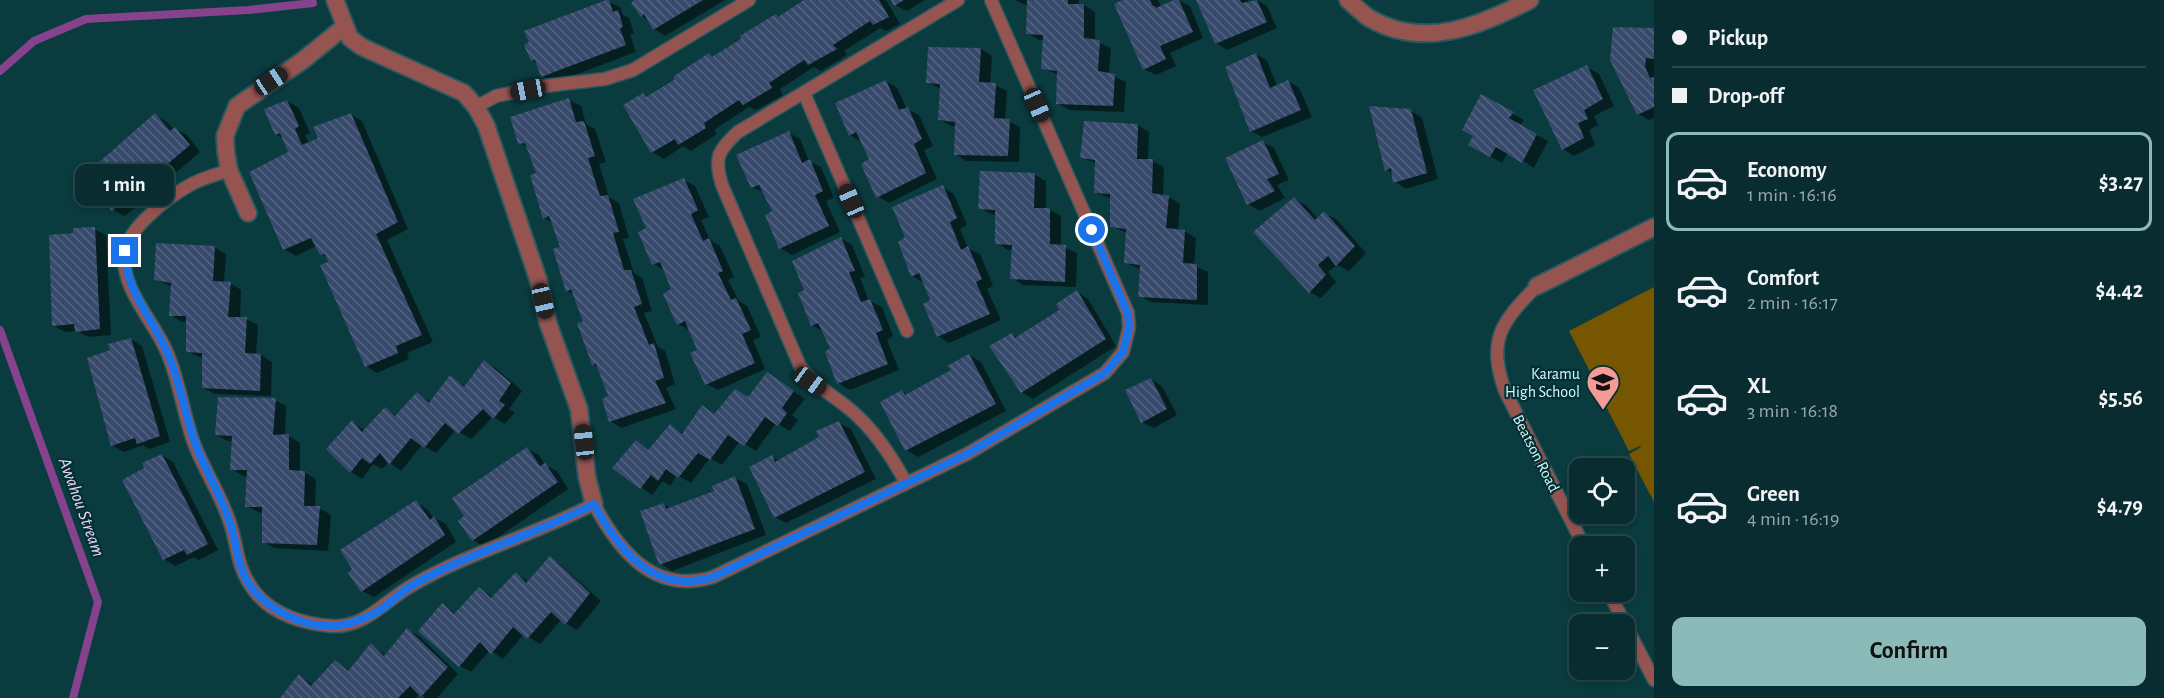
<!DOCTYPE html>
<meta charset="utf-8">
<style>
body{margin:0;font-family:"Alegreya Sans",sans-serif;background:#113437;color:#f1f3f6;height:100vh;display:flex;flex-direction:column;font-size:22px;white-space:nowrap}
*{box-sizing:border-box;margin:0}
p{font-size:20px;color:#98a7aa}
.icon{flex:none;width:33px;height:33px;fill:none;stroke:currentColor;stroke-width:2;stroke-linecap:round;stroke-linejoin:round}
.map{position:relative;flex:1;overflow:hidden}
.panel{display:flex;flex-direction:column;background:#082c2f;width:510px}
.panel>*{flex:none}
.banner{display:grid;align-content:center;height:132px;padding:0 18px;background:#082c2f}
.controls{position:absolute;left:1569px;top:458px;display:grid;gap:12px}
.controls a{display:grid;place-items:center;width:66px;height:66px;border-radius:12px;background:#082c2f;box-shadow:0 3px 9px #0003,0 0 0 2px #29484b;font-size:30px}
.end{position:absolute;width:27px;height:27px;margin:-14px;border:8px solid #1a73e8;background:#fff;box-shadow:0 0 0 3px #fff}
.from{border-radius:50%}
.bubble{position:absolute;height:42px;border-radius:12px;background:#082c2f;box-shadow:0 3px 9px #0003,0 0 0 2px #29484b;font-size:20px;font-weight:700;line-height:42px;text-align:center}
.car{position:absolute;width:18px;height:36px;margin:-18px -9px;border-radius:8px;box-shadow:0 0 4px 2px #0007;background:linear-gradient(#222 24%,#8ab4d8 0 40%,#222 0 76%,#8ab4d8 0 86%,#222 0)}
.banner b{display:flex;align-items:center;gap:21px;height:57px;font-size:22px}
.banner b+b{border-top:2px solid #29484b}
.banner i{width:15px;height:15px;background:#f1f3f6}
ul{padding:0;list-style:none}
li{display:flex;align-items:center;gap:18px;height:99px;margin:0 12px 9px;padding:0 6px;border:3px solid transparent;border-radius:12px}
li div{flex:1}
li b{display:block;font-size:22px}
li em{font-style:normal;font-weight:700}
li.selected{border-color:#8bbbb9}
li>.icon{width:54px;height:54px;stroke-width:1.5}
.cta{display:flex;gap:12px;margin-top:auto;padding:12px 18px}
.cta a{flex:1;height:69px;border-radius:12px;background:#8bbbb9;color:#111;font-size:24px;font-weight:700;line-height:69px;text-align:center}
main{display:flex;flex:1;min-height:0}
.map>svg:first-child{display:block}
.pitch{fill:#765601}
.shadow{fill:#0007}
.lines{fill:none;stroke-linecap:round;stroke-linejoin:round}
.stream{stroke:#86428d;stroke-width:8}
.building{fill:url(#building-back-hatch)}
.service-casing{stroke:#2b595d;stroke-width:15}
.minor-casing{stroke:#2b595d;stroke-width:20}
.service{stroke:#965451;stroke-width:12}
.minor{stroke:#965451;stroke-width:16}
.route{stroke:#1a73e8;stroke-width:8}
.labels{text-anchor:middle;stroke-width:4.5;stroke-linejoin:round;paint-order:stroke}
.poi-label{font-size:16px;fill:#daf7fa;stroke:#003135;text-anchor:end}
.street-label{font-size:16px;fill:#daf7fa;stroke:#003135}
.water-label{font-size:18px;font-style:italic;fill:#f7d3fb;stroke:#003135}
</style>
<main>
<div class="map">
<svg width="1654" height="698" viewBox="0 0 1654 698">
<defs>
<pattern id="building-back-hatch" width="6" height="6" patternUnits="userSpaceOnUse" patternTransform="scale(1.5)"><rect width="6" height="6" fill="#384a6c"/><path d="M-1 5l2 2M0 0l6 6M5-1l2 2" fill="none" stroke="#546582"/></pattern>
</defs>
<rect width="100%" height="100%" fill="#0a3b3f"/>
<!-- pitch -->
<polygon class="pitch" points="1654,287 1654,502 1629,454 1641,447 1640,446 1629,451 1599,393 1611,387 1609,384 1599,389 1569,331"/>
<!-- shadow -->
<g class="shadow">
<polygon points="636,0 725,0 665,36 654,29 649,21 642,16"/>
<polygon points="807,0 886,0 900,24 886,31 880,28 844,51 847,55 821,71 814,67 780,89 783,95 756,110 749,107 714,130 717,134 691,151 683,146 664,159 652,152 643,94 648,97 676,80 709,55 714,58 776,16 780,18"/>
<polygon points="893,0 925,0 907,11 895,5"/>
<polygon points="1015,0 1079,0 1079,5 1084,5 1095,12 1095,41 1111,48 1109,74 1126,82 1124,112 1069,110 1057,103 1058,75 1043,68 1044,40 1039,40 1028,33 1028,6"/>
<polygon points="1127,0 1158,0 1161,7 1179,0 1190,6 1203,38 1170,53 1176,66 1156,75 1144,69"/>
<polygon points="1198,0 1248,0 1249,2 1257,0 1267,6 1277,28 1227,50 1216,43"/>
<polygon points="608,1 620,7 623,15 629,18 634,33 630,35 636,52 553,83 542,76 538,64 532,60"/>
<polygon points="1654,30 1654,118 1649,120 1638,114 1612,59"/>
<polygon points="981,49 992,56 990,84 995,85 1007,91 1005,120 1020,127 1019,162 966,161 955,154 957,127 951,126 939,119 941,89 927,82"/>
<polygon points="1256,54 1267,61 1277,86 1288,81 1299,88 1312,117 1262,137 1251,131"/>
<polygon points="1587,67 1599,74 1614,106 1594,116 1598,125 1589,130 1595,145 1574,156 1563,149"/>
<polygon points="886,81 897,88 907,109 919,115 933,146 924,150 937,179 889,203 877,196 871,160 861,142 850,135"/>
<polygon points="1481,96 1524,120 1520,126 1548,141 1534,168 1508,152 1502,163 1481,151 1474,136"/>
<polygon points="569,100 581,106 586,124 595,129 606,162 599,164 609,197 619,203 629,238 623,239 634,273 642,278 652,311 644,313 658,347 665,351 675,384 666,388 676,409 621,428 610,421 610,397 599,368 593,364 585,323 575,295 567,291 562,247 553,223 544,218 538,174 529,148 520,143"/>
<polygon points="287,101 299,108 310,133 305,135 309,144 320,138 350,114 362,121 408,229 387,240 433,342 407,353 409,359 377,373 366,366 328,258 322,254 316,246 296,256 284,249 290,153 284,139 276,134"/>
<polygon points="1411,111 1422,118 1438,179 1406,189 1395,182 1394,174 1387,170"/>
<polygon points="155,115 167,122 174,130 175,129 187,135 200,152 125,216 113,210 83,178"/>
<polygon points="1138,125 1149,132 1148,161 1153,161 1164,167 1163,196 1169,197 1180,204 1178,231 1184,231 1196,238 1194,266 1208,272 1208,305 1151,302 1140,296 1142,270 1126,263 1127,233 1111,226 1112,199 1096,193 1097,164 1081,157"/>
<polygon points="789,133 800,139 809,161 821,167 834,198 826,201 840,232 792,255 780,248 774,212 765,193 752,187"/>
<polygon points="1263,142 1274,148 1289,180 1277,185 1285,198 1260,211 1248,204"/>
<polygon points="981,172 1035,175 1046,181 1046,209 1050,210 1061,216 1061,246 1077,253 1076,287 1023,285 1012,278 1013,250 1008,250 997,243 997,215 991,214 980,208"/>
<polygon points="684,180 695,186 709,217 701,220 710,240 720,246 734,277 728,280 739,301 747,306 761,337 753,340 765,369 718,390 706,384 699,351 691,331 678,324 673,290 665,271 654,264 648,229"/>
<polygon points="943,187 954,194 967,225 960,229 968,248 980,254 993,286 987,289 1001,320 949,343 938,336 931,301 923,282 912,276 907,238"/>
<polygon points="1294,199 1306,205 1318,219 1324,213 1336,219 1366,253 1349,271 1337,265 1328,272 1336,282 1321,298 1310,292"/>
<polygon points="94,229 106,235 111,335 88,337 77,331 65,332 54,326 75,235"/>
<polygon points="841,238 852,245 865,277 860,278 869,301 882,307 893,336 887,340 899,370 850,390 838,383 832,349 824,332 812,325 806,290"/>
<polygon points="214,247 226,254 224,283 230,283 241,290 240,319 246,319 258,325 256,355 261,355 272,362 271,396 215,394 203,388 204,358 199,357 187,351 188,322 182,322 171,315 172,287 156,279"/>
<polygon points="1077,292 1088,299 1116,346 1033,399 1022,392 1012,334 1018,338 1061,310"/>
<polygon points="131,339 142,346 170,442 149,449 143,445 124,452 112,445 112,351"/>
<polygon points="969,355 981,362 1006,411 918,457 906,450 902,391 908,395 953,371"/>
<polygon points="485,362 496,368 522,391 509,409 515,412 505,424 493,417 471,439 456,430 436,453 422,445 401,471 389,462 382,469 373,464 362,479 351,472 328,448 352,421 365,431 385,409 396,415 417,394 431,402 450,377 466,387"/>
<polygon points="768,374 805,399 792,415 798,420 790,431 776,423 756,451 740,441 722,465 710,458 691,483 677,475 670,486 663,481 652,495 615,468 636,442 650,451 671,426 684,434 703,407 716,415 749,398"/>
<polygon points="1151,379 1162,386 1177,415 1154,428 1142,422"/>
<polygon points="275,400 286,406 285,436 289,436 300,443 300,472 304,472 316,479 315,508 319,508 331,515 328,551 275,548 263,542 263,513 258,512 247,506 248,476 243,476 232,469 233,441 228,441 216,435"/>
<polygon points="839,423 851,429 876,479 786,523 775,517 772,457 780,461 821,438"/>
<polygon points="527,449 539,455 545,465 557,471 568,489 484,547 473,540"/>
<polygon points="162,455 173,462 218,550 199,560 194,557 175,566 164,559 146,469"/>
<polygon points="735,478 747,484 766,535 672,571 661,564 664,504 671,509 716,492"/>
<polygon points="416,502 427,509 433,517 446,524 456,542 374,597 362,591"/>
<polygon points="550,558 561,565 601,601 577,630 561,620 540,644 524,634 503,659 490,650 471,672 460,666 443,605 456,614 479,589 494,598 516,574 529,582"/>
<polygon points="407,630 419,636 458,674 437,698 426,698 420,694 416,698 282,698 299,676 314,685 335,662 350,671 371,645 386,655"/>
</g>
<g class="lines">
<!-- stream -->
<g class="stream">
<polyline points="0,71 34,41 86,19 248,10 313,3"/>
<polyline points="0,330 98,602 73,698"/>
</g>
</g>
<!-- building -->
<g class="building">
<polygon points="606,0 609,0 613,12 618,10 623,26 620,29 626,45 541,77 535,60 531,61 524,45 529,42 524,31"/>
<polygon points="634,0 703,0 653,30 644,14 641,17 631,3"/>
<polygon points="804,0 879,0 889,17 873,25 870,21 833,45 837,49 808,65 804,60 769,83 772,88 743,105 739,100 704,123 706,128 678,145 675,139 651,153 623,105 643,93 646,97 674,80 674,76 709,53 712,57 741,39 740,36 776,14 778,17"/>
<polygon points="891,0 904,0 894,6"/>
<polygon points="1027,0 1068,0 1068,4 1084,4 1084,38 1100,40 1098,71 1115,74 1113,106 1056,104 1057,71 1041,69 1043,35 1026,34"/>
<polygon points="1123,0 1150,0 1153,6 1155,6 1156,8 1174,0 1179,0 1193,32 1160,46 1166,59 1143,70 1114,4"/>
<polygon points="1196,0 1240,0 1242,3 1257,0 1267,22 1215,44"/>
<polygon points="1613,27 1654,28 1654,59 1646,58 1645,67 1650,78 1654,77 1654,107 1637,115 1610,60"/>
<polygon points="928,47 981,48 979,82 996,83 994,118 1010,119 1008,156 954,155 955,122 938,120 940,84 926,83"/>
<polygon points="1256,53 1270,88 1288,80 1301,110 1250,132 1225,67"/>
<polygon points="1587,65 1603,99 1584,110 1588,119 1578,123 1584,138 1562,150 1533,90"/>
<polygon points="886,80 899,110 908,107 922,139 914,144 926,173 876,198 861,164 869,159 856,132 849,136 835,103"/>
<polygon points="1481,94 1514,112 1509,118 1537,134 1522,163 1496,147 1490,157 1468,145 1473,136 1462,130"/>
<polygon points="569,98 576,122 584,121 595,156 588,158 600,196 608,195 619,232 613,233 624,270 631,270 642,304 634,307 649,345 654,343 664,378 655,381 666,403 609,422 602,399 608,396 596,364 592,365 577,323 583,322 571,289 566,292 553,249 560,247 549,216 543,219 530,175 536,173 525,143 518,144 510,117"/>
<polygon points="287,100 299,126 295,129 302,145 318,138 313,127 351,113 398,222 376,234 422,335 396,346 398,353 365,367 320,265 328,262 325,254 320,255 311,238 283,250 249,172 288,152 280,133 275,135 264,109"/>
<polygon points="1369,106 1411,109 1427,173 1393,183 1391,168 1385,171"/>
<polygon points="155,113 170,131 175,127 190,145 112,211 81,178"/>
<polygon points="1084,121 1138,124 1137,159 1153,159 1152,193 1169,196 1166,228 1185,230 1183,263 1197,264 1197,300 1138,297 1140,265 1124,263 1126,229 1110,227 1110,194 1094,193 1095,160 1080,158"/>
<polygon points="789,131 802,163 810,159 823,191 815,195 829,226 779,249 765,215 772,211 759,185 751,188 736,155"/>
<polygon points="1263,140 1279,174 1267,179 1275,191 1247,205 1225,158"/>
<polygon points="980,171 1035,173 1034,208 1050,208 1050,244 1066,245 1065,282 1010,279 1012,245 995,244 995,210 978,209"/>
<polygon points="684,178 698,210 691,214 703,241 709,238 723,271 718,273 731,300 736,298 751,330 742,334 755,363 705,385 690,353 697,350 685,321 677,325 663,294 671,289 660,262 652,265 638,232 646,228 633,199"/>
<polygon points="943,185 957,218 950,222 961,250 968,246 982,279 976,282 990,314 937,337 923,304 930,300 919,273 911,277 898,242 905,237 892,207"/>
<polygon points="1294,197 1315,220 1324,211 1355,246 1336,266 1328,256 1318,265 1326,275 1309,293 1253,232"/>
<polygon points="95,227 100,329 75,332 74,324 52,326 49,235 73,233 73,228"/>
<polygon points="841,237 855,271 849,272 861,302 870,299 883,330 876,333 888,364 837,384 825,352 830,348 818,323 811,326 798,293 804,290 792,261"/>
<polygon points="156,243 215,246 213,281 231,282 228,317 247,317 245,353 261,354 260,391 202,388 202,353 186,352 186,316 169,316 171,283 154,280"/>
<polygon points="1077,290 1106,339 1021,393 989,346 1012,333 1015,338 1059,310 1056,304"/>
<polygon points="131,338 160,436 137,444 135,438 111,446 87,358 110,350 108,344"/>
<polygon points="969,354 996,404 905,451 880,402 902,390 905,395 951,370 947,366"/>
<polygon points="484,360 511,383 499,401 505,405 493,419 483,409 458,434 445,423 424,448 411,438 389,465 380,453 370,464 362,458 350,473 326,449 352,420 362,432 385,407 395,416 417,392 429,403 450,375 464,387"/>
<polygon points="767,372 794,391 782,408 787,413 778,426 765,417 744,446 728,435 710,460 698,453 678,478 666,469 658,481 651,475 640,489 612,468 636,440 648,450 670,424 682,434 702,405 714,414 735,389 748,397"/>
<polygon points="1151,378 1167,409 1141,423 1125,390"/>
<polygon points="218,397 276,398 273,435 289,434 289,470 305,471 304,506 320,506 317,545 262,543 262,507 245,507 247,470 230,470 232,436 215,435"/>
<polygon points="839,421 865,472 774,518 749,467 772,455 775,462 819,437 816,431"/>
<polygon points="527,447 540,466 545,463 558,482 472,541 458,521 464,516 452,498"/>
<polygon points="162,454 208,544 187,555 184,550 163,560 122,480 144,468 142,463"/>
<polygon points="735,476 755,529 659,565 640,511 664,503 666,509 714,491 712,486"/>
<polygon points="416,500 430,520 434,516 445,535 361,592 348,573 352,569 340,550"/>
<polygon points="550,556 590,593 565,625 551,612 527,639 513,627 491,654 480,642 459,667 418,631 442,603 454,614 479,587 491,598 516,572 526,583"/>
<polygon points="407,628 448,667 421,697 410,686 398,698 280,698 299,674 311,686 335,660 348,671 371,643 384,656"/>
</g>
<g class="lines">
<!-- service casing -->
<g class="service-casing">
<g id="service">
<polyline points="804,93 907,331"/>
<polyline points="476,107 496,96 545,86 605,79 633,70 749,0"/>
<path d="M229,170c-13,5 -27,8 -39,15 -20,11 -61,42 -65,66 -6,36 28,69 41,99 14,31 17,65 29,96 10,25 25,48 34,74 10,28 6,46 26,72 18,23 49,32 77,34 33,2 54,-26 79,-40 56,-33 124,-51 183,-82 25,47 60,91 119,73l254,-123 138,-81 18,-21 6,-24 -1,-15 -137,-313"/>
<path d="M1537,286c-36,36 -50,54 -32,105l79,155"/>
<path d="M906,483c-14,-26 -31,-52 -53,-71 -19,-17 -37,-24 -53,-46l-78,-181c-8,-26 -5,-34 16,-53l220,-132"/>
<polyline points="1608,591 1654,680"/>
</g>
</g>
<!-- minor casing -->
<g class="minor-casing">
<g id="minor">
<polyline points="335,0 350,38 362,47 464,93 476,107 486,125 538,279 548,323 579,409 587,477 594,504"/>
<path d="M1348,0c7,6 14,13 21,18 55,32 110,8 161,-18"/>
<polyline points="248,213 229,170 226,152 225,136 237,106 302,61 344,27"/>
<polyline points="1537,286 1654,227"/>
</g>
</g>
<!-- service -->
<use href="#service" class="service"/>
<!-- minor -->
<use href="#minor" class="minor"/>
</g>
<g class="lines">
<!-- route -->
<path class="route" d="M125,251c0,39 26,65 41,99 17,36 19,75 37,112 9,19 19,38 26,58 10,27 6,52 29,75 19,19 50,33 78,31 15,-2 34,-9 47,-18 9,-7 18,-16 28,-22 57,-33 124,-51 183,-82 25,47 60,91 119,73l254,-123 138,-81 18,-21 6,-24 -1,-14 -36,-84"/>
</g>
<!-- icons -->
<defs>
<g id="school-pin" transform="scale(1.725)"><path d="M0 17L-7.5 6A9.5 9.5 0 1 1 7.5 6Z" fill="#f59b96" stroke="#003135"/><path d="M0-5L7-2L0 1L-7-2ZM-4 1L0 2.5L4 1V4Q0 6-4 4Z" fill="#111"/></g>
</defs>
<g fill-rule="evenodd">
<use href="#school-pin" x="1603" y="382"/>
</g>
<g class="labels">
<!-- poi labels -->
<g class="poi-label">
<text x="1580" y="379">Karamu<tspan x="1580" dy="18">High School</tspan></text>
</g>
<!-- street labels -->
<g class="street-label">
<text transform="translate(1537 453) rotate(63)" y="6">Beatson Road</text>
</g>
<!-- water labels -->
<g class="water-label">
<text transform="translate(82 507) rotate(70)" y="6">Awahou Stream</text>
</g>
</g>
</svg>
<div class="controls">
<a><svg class="icon" aria-label="locate" viewBox="0 0 24 24"><circle cx="12" cy="12" r="6"/><path d="M12 2v4M12 18v4M2 12h4M18 12h4"/></svg></a>
<a>+</a>
<a>−</a>
</div>
<i class="end from" style="left:1092px;top:230px"></i>
<i class="end" style="left:125px;top:251px"></i>
<div class="bubble" style="left:75px;top:164px;width:99px">1 min</div>
<i class="car" style="left:271px;top:81px;rotate:57deg"></i>
<i class="car" style="left:528px;top:90px;rotate:259deg"></i>
<i class="car" style="left:1037px;top:105px;rotate:156deg"></i>
<i class="car" style="left:851px;top:201px;rotate:336deg"></i>
<i class="car" style="left:543px;top:301px;rotate:167deg"></i>
<i class="car" style="left:810px;top:381px;rotate:126deg"></i>
<i class="car" style="left:584px;top:442px;rotate:354deg"></i>
</div>
<section class="panel">
<div class="banner">
<b><i class="from"></i>Pickup</b>
<b><i></i>Drop-off</b>
</div>
<ul>
<li class="selected"><svg class="icon" aria-label="car" viewBox="0 0 24 24"><path d="M5 17H2v-5l4-1 3-4h7l3 4 3 1v5h-3M9 17h6M6 11h13"/><circle cx="7" cy="17" r="2"/><circle cx="17" cy="17" r="2"/></svg><div><b>Economy</b><p>1 min · 16:16</p></div><em>$3.27</em></li>
<li><svg class="icon" aria-label="car" viewBox="0 0 24 24"><path d="M5 17H2v-5l4-1 3-4h7l3 4 3 1v5h-3M9 17h6M6 11h13"/><circle cx="7" cy="17" r="2"/><circle cx="17" cy="17" r="2"/></svg><div><b>Comfort</b><p>2 min · 16:17</p></div><em>$4.42</em></li>
<li><svg class="icon" aria-label="car" viewBox="0 0 24 24"><path d="M5 17H2v-5l4-1 3-4h7l3 4 3 1v5h-3M9 17h6M6 11h13"/><circle cx="7" cy="17" r="2"/><circle cx="17" cy="17" r="2"/></svg><div><b>XL</b><p>3 min · 16:18</p></div><em>$5.56</em></li>
<li><svg class="icon" aria-label="car" viewBox="0 0 24 24"><path d="M5 17H2v-5l4-1 3-4h7l3 4 3 1v5h-3M9 17h6M6 11h13"/><circle cx="7" cy="17" r="2"/><circle cx="17" cy="17" r="2"/></svg><div><b>Green</b><p>4 min · 16:19</p></div><em>$4.79</em></li>
</ul>
<div class="cta"><a>Confirm</a></div>
</section>
</main>
